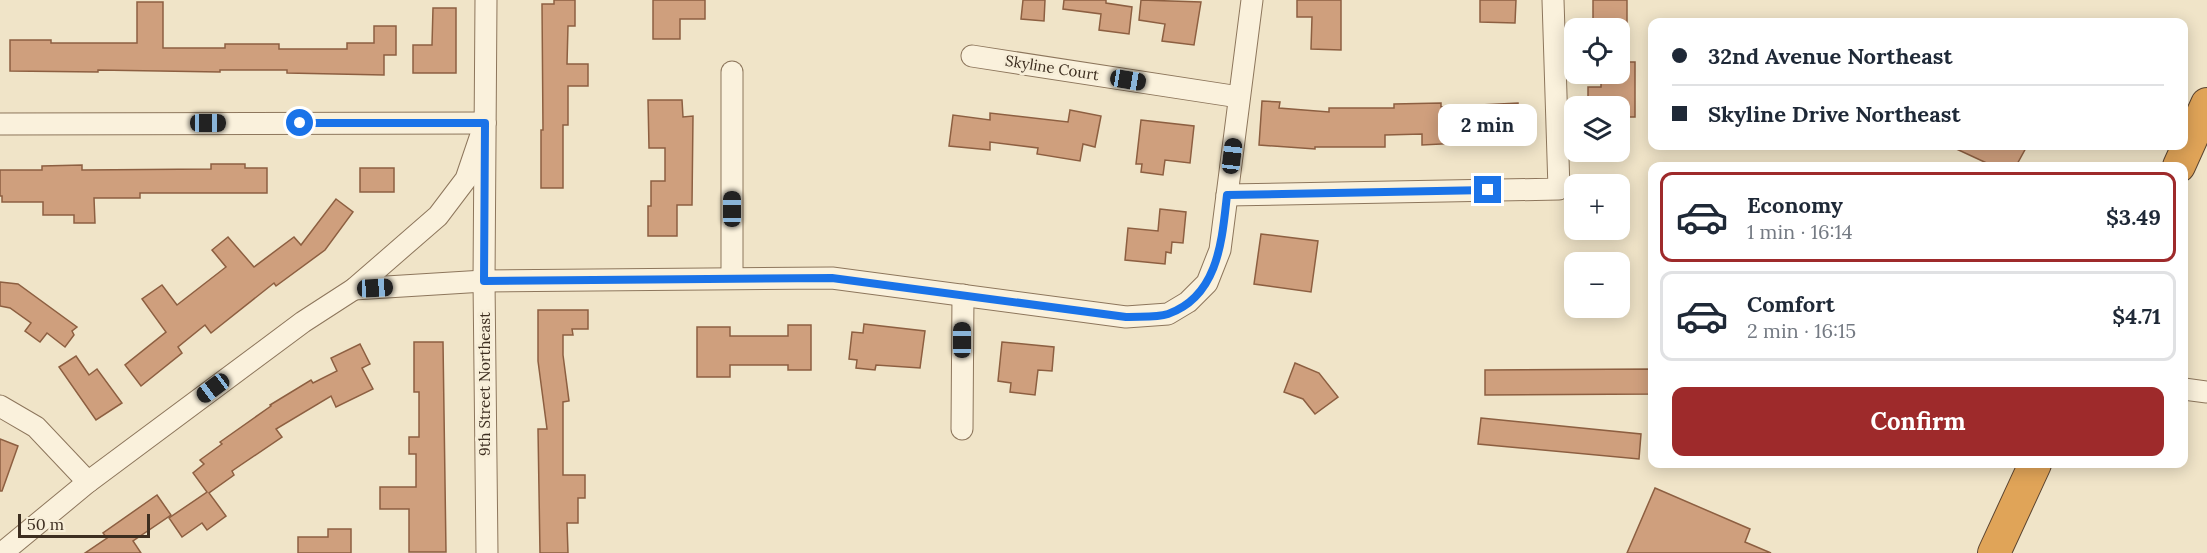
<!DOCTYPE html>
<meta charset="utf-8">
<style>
body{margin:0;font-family:Lora,serif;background:#f2f2f3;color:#1f2937;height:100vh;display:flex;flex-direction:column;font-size:22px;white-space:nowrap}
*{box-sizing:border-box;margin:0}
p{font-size:20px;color:#747a83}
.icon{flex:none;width:33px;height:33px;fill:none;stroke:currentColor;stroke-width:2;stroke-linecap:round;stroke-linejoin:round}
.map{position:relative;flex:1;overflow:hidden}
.drawer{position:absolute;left:1648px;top:162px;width:540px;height:306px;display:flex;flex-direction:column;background:#fff;border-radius:12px;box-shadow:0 3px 15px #0003}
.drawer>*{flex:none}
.banner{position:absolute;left:1648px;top:18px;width:540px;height:132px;border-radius:12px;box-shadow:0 3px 15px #0003;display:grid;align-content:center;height:132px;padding:0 24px;background:#fff}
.fabs{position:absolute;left:1564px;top:18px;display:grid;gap:12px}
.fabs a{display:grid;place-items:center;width:66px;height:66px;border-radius:12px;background:#fff;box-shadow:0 3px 15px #0003;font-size:30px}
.scale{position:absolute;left:18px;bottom:15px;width:132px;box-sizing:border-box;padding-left:6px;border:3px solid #3d2e20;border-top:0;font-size:16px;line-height:21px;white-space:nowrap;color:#3d2e20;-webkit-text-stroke:4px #f7eed8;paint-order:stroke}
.end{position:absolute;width:27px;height:27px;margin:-14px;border:8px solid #1a73e8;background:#fff;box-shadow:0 0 0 3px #fff}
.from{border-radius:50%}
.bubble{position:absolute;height:42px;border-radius:12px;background:#fff;box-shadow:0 3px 15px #0003;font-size:20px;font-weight:700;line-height:42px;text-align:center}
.car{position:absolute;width:18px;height:36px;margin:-18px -9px;border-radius:8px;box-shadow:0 0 4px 2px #0007;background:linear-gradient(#222 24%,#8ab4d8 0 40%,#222 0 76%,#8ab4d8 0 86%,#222 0)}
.banner b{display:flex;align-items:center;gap:21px;height:57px;font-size:22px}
.banner b+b{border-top:2px solid #e0e1e3}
.banner i{width:15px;height:15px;background:#1f2937}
ul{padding:10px 0 0;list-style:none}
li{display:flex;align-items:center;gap:18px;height:90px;margin:0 12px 9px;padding:0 12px;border:3px solid #e0e1e3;border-radius:12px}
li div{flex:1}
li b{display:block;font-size:22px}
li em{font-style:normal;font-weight:700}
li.current{border-color:#9e2a2b}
li>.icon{width:54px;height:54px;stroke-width:1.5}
.primary-button{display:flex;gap:12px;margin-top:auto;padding:12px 24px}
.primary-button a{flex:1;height:69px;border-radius:12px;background:#9e2a2b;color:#fff;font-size:24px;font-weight:700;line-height:69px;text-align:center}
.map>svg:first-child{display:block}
.building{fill:#cf9f7d;stroke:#8d5f41;stroke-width:1.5}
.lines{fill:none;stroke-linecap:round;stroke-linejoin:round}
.minor-casing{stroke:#8d765c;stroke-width:23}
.highway-casing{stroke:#5b4430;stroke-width:34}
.minor{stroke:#faf1dc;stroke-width:21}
.highway{stroke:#e0a458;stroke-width:32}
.route{stroke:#1a73e8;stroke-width:8}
.labels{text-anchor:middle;stroke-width:6;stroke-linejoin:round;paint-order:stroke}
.street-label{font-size:15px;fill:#3d2e20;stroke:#f7eed8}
</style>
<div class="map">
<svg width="2207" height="553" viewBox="0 0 2207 553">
<rect width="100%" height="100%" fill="#f0e4c8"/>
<!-- building -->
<g class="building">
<polygon points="554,0 575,0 575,26 568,26 567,64 588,64 588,86 568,86 568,125 563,125 563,188 541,188 541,130 543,130 542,4 554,4"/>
<polygon points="653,0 705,0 705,19 680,19 680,39 653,39"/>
<polygon points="1023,0 1045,0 1044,21 1021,19"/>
<polygon points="1064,0 1106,0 1106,3 1132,7 1129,34 1099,30 1101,14 1063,9"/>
<polygon points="1141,0 1201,2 1194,45 1162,41 1165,24 1139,20"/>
<polygon points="1297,0 1341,0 1341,50 1311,49 1312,17 1297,17"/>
<polygon points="1480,0 1516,0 1515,23 1480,22"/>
<rect x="1593" y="0" width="34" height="28"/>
<polygon points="137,2 163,2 163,48 225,48 225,44 279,44 279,49 347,49 347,43 374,43 374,26 396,26 396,55 384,55 384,75 287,73 287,70 220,70 220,72 98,70 98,72 10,71 10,40 51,40 51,43 137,43"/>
<polygon points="433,8 456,8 456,73 413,73 413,45 432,45"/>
<polygon points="1620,62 1635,62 1635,117 1620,117 1620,106 1588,106 1588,87 1601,87 1601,74 1620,74"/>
<polygon points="648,100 682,100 683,117 693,116 692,205 677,205 677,236 648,236 648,206 651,206 651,181 665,181 665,148 649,148"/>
<polygon points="1262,101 1280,102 1279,108 1329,112 1329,108 1394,108 1394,104 1441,103 1441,107 1518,103 1519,140 1422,145 1422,134 1385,135 1385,147 1315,147 1315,149 1259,145"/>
<polygon points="1070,110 1101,116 1095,147 1083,144 1080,161 1037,154 1038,148 990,142 990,150 949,146 953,115 990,120 990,113 1068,122"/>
<polygon points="1141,120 1194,126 1190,163 1165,160 1163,175 1141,172 1142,164 1136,164"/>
<polygon points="1950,146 2027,146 2016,166 1993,166"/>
<polygon points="211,164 245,164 245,168 267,168 267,193 140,193 140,198 94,198 95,223 74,223 74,215 43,215 43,202 2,202 2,196 0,196 0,170 42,170 42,166 82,165 82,170 211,169"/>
<rect x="360" y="168" width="34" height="24"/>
<polygon points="336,199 353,212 325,250 276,286 274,283 211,333 205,325 178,347 182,353 141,386 125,365 166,332 142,299 162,285 177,305 226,267 212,250 228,237 254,267 294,237 301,245"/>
<polygon points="1160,209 1186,212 1183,243 1172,242 1171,253 1166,252 1165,264 1125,260 1128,228 1158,231"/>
<polygon points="1261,234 1318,241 1311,292 1254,284"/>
<polygon points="0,282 18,284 77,327 72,331 74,335 65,347 47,333 40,342 25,331 31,323 10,308 0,306"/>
<polygon points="538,310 588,310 588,329 572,329 573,335 563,335 563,355 569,401 563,402 563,475 585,475 585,498 578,498 578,523 567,523 568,553 540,553 538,429 547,429 538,361"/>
<polygon points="864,324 925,331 920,368 876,365 875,370 856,368 857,360 849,359 852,332 863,333"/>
<polygon points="788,325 811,325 811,370 788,370 788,365 730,365 730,377 697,377 697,327 730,327 730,336 788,336"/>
<polygon points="414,342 443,342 446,552 409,552 409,509 380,509 380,487 416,487 416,454 409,454 409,437 419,437 419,392 414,392"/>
<polygon points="1002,342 1054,347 1052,371 1038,370 1035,395 1010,392 1011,383 998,381"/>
<polygon points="360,344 370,364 362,368 373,389 336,407 331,396 276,429 282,437 232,471 234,475 209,493 226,516 207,530 202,523 182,537 169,518 207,492 193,473 204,464 200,460 222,444 220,442 271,406 270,405 311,380 313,383 337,371 331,358"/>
<polygon points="76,356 89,375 97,369 122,403 96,420 59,367"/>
<polygon points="1295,363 1319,373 1338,397 1315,414 1303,399 1284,392"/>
<polygon points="1653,369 1653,394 1485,395 1485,370"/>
<polygon points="1481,418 1641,434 1639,459 1478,444"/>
<polygon points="0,439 18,446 2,491 0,491"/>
<polygon points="1655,488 1750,529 1745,542 1771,553 1627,553"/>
<polygon points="157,495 171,515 133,541 141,553 85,553 107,538 103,533"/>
<polygon points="328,529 351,529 351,553 298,553 298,537 328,537"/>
</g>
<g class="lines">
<!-- minor casing -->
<g class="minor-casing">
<g id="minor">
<polyline points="486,0 484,281 487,553"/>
<polyline points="972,56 1239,97"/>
<polyline points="732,72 732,278"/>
<polyline points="0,124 485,123"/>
<polyline points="1227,195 1559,189 1553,0"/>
<polyline points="354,289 484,281 832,278 1126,317 1168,314 1188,302 1207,283 1220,250 1252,0"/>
<polyline points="2184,389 2207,392"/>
<polyline points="0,406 36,427 88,482"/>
<polyline points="962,429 963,295"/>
<polyline points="2,553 88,482 303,322 354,289 438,216 466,179 485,123"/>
</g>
</g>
<!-- highway casing -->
<g class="highway-casing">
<g id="highway">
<polyline points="2179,166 2207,104"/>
<polyline points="1994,553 2035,464"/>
</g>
</g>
<!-- minor -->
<use href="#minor" class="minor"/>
<!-- highway -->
<use href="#highway" class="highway"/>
</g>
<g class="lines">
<!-- route -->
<path class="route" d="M300,123h185l-1,158 348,-3 294,39c13,-1 30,1 42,-3 51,-18 54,-75 59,-119l261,-5"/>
</g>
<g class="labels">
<!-- street labels -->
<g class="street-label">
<text transform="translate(1052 68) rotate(9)" y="5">Skyline Court</text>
<text transform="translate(485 384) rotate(-90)" y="5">9th Street Northeast</text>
</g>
</g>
</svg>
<div class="fabs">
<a><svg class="icon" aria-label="locate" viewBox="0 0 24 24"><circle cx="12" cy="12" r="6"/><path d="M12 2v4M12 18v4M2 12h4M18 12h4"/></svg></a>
<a><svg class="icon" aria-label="layers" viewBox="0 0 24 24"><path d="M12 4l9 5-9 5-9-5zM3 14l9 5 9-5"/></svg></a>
<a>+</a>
<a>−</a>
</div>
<div class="scale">50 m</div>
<i class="end from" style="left:300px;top:123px"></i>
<i class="end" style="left:1488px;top:190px"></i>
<div class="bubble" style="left:1438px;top:104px;width:99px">2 min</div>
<i class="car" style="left:1128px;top:80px;rotate:99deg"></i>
<i class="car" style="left:208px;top:123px;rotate:90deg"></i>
<i class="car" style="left:1232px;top:156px;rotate:7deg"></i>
<i class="car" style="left:732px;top:209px;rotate:0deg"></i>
<i class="car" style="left:375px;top:288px;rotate:87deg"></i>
<i class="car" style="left:962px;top:340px;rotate:0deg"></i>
<i class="car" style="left:213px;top:388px;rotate:233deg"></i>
<div class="banner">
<b><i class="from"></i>32nd Avenue Northeast</b>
<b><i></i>Skyline Drive Northeast</b>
</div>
<section class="drawer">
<ul>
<li class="current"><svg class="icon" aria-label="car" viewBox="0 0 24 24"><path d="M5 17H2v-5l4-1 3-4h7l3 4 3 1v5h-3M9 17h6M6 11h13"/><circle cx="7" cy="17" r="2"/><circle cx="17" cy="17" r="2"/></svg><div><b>Economy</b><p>1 min · 16:14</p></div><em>$3.49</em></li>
<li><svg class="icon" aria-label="car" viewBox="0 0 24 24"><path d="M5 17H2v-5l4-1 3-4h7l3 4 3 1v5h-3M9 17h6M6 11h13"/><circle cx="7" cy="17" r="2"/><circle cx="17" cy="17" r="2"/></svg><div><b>Comfort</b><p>2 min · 16:15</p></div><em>$4.71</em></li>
</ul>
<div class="primary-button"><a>Confirm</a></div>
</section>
</div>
